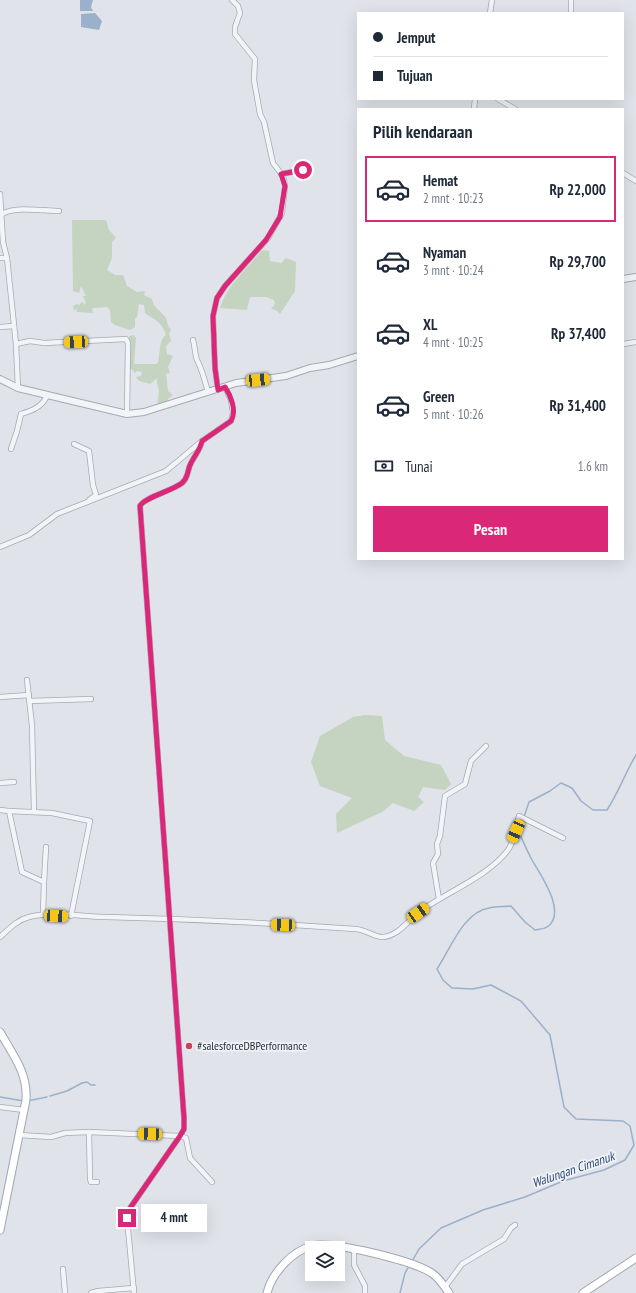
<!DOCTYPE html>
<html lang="id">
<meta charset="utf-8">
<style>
body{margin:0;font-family:"PT Sans Narrow",sans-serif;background:#f2f2f3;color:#1f2937;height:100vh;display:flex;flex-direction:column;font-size:15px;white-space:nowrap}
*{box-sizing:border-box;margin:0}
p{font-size:13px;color:#747a83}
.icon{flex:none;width:22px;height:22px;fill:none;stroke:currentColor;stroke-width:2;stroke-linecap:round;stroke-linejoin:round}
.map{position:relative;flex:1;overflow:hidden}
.panel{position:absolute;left:357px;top:108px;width:267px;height:452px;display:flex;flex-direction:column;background:#fff;border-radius:0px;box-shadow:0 4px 16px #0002}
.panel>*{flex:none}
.hud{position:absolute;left:357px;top:12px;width:267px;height:88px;border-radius:0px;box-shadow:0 4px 16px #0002;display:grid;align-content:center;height:88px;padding:0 16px;background:#fff}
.buttons{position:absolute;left:305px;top:1241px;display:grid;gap:8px}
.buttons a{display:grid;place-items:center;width:40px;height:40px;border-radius:0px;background:#fff;box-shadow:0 4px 16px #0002;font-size:20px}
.end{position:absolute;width:18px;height:18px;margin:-9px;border:5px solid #db2777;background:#fff;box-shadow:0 0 0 2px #fff}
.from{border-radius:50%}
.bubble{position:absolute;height:28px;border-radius:0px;background:#fff;box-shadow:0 4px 16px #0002;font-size:13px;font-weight:700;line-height:28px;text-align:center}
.car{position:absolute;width:12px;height:24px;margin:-12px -6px;border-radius:5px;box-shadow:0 0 3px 1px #0007;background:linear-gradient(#f5c518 24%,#345 0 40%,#f5c518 0 76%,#345 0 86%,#f5c518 0)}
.hud b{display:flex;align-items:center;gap:14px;height:38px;font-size:15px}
.hud b+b{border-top:1px solid #e0e1e3}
.hud i{width:10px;height:10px;background:#1f2937}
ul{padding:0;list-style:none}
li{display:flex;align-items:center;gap:12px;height:66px;margin:0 8px 6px;padding:0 8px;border:2px solid transparent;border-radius:0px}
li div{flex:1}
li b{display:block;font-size:15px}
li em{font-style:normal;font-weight:700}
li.selected{border-color:#db2777}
li>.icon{width:36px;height:36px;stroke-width:1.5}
h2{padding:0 16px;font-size:18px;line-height:48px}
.pay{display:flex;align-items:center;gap:10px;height:44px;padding:0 16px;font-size:15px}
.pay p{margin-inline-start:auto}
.button{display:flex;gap:8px;margin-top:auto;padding:8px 16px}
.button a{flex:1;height:46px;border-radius:0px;background:#db2777;color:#fff;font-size:16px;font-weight:700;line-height:46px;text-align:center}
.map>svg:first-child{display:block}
.green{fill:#c5d3c1}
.water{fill:#9bb0ca}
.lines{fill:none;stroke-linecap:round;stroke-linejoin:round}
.stream{stroke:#9bb0ca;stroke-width:1.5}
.minor-casing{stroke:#a5aab3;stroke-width:6}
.tertiary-casing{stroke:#a5aab3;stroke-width:8}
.primary-casing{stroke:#9fa7b5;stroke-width:9}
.minor{stroke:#f3f4f7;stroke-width:4.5}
.tertiary{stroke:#f3f4f7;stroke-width:6}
.primary{stroke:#fff;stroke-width:7}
.route{stroke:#db2777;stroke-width:5}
.poi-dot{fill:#cf4454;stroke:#f0f2f7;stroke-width:1.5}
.labels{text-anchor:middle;stroke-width:3.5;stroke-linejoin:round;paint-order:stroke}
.poi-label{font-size:12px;fill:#283041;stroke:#f0f2f7;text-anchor:start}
.water-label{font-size:13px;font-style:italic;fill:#324e75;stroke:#f0f2f7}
</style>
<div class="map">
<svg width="636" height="1293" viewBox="0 0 636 1293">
<rect width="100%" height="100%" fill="#e0e3e9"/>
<!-- green -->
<g class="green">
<path d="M72,220h34l3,10 7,8 -4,4v16l-5,12 8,5h8l4,11 10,6 8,-1 -1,4 8,4c1,9 9,12 14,19 2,5 1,8 5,12l-2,3 2,8 -5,5 1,8 6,2 -5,11 2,6 -4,1 2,17 5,4 -5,4 -1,4 -10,4 2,-17 -2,-7v-5l-7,6 -11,-3 -3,-4 5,-1 1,-4 -5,-1 -2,2 -3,-4h-3v-33l5,-1 2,3 -2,26h23c4,-8 1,-24 9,-29 -4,-13 -10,-14 -21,-22l-1,-8 -5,-1 -2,13 -2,2v8l-5,3 -15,-5 -4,-3 -1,-12 -3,-3 -13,1 -2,1 1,4 -16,-1 -1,-3 -2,2 -1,-5 4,-2 2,1 4,-4 1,4 2,-2 -3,-7h3l-5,-10 -2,7 -6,-2z"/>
<path d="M262,250l7,1 1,10 11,2 5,-5 10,4 -1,29 -15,23 -4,-4 -5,-1 4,-5 -1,-4 -8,-3h-16l-3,13 -27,-2c6,-22 28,-40 42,-58z"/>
<polygon points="365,715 382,716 385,740 404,756 441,765 451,784 445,790 423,787 418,797 424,802 414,811 393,803 382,812 337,833 336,814 352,798 320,786 311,762 320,736 353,717"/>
</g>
<!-- water -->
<g class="water">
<polygon points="80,0 93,0 91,7 93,11 80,11"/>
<polygon points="95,13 102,21 99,30 81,27 81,14"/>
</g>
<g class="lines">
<!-- stream -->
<g class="stream">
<polyline points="50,1096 67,1091 82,1083 87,1082 91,1085 95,1085"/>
<polyline points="0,1097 24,1101"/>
<polyline points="27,1101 47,1097"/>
<path d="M411,1263l8,-14 22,-21 42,-18 42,-13 38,-16 41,-11 21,-10 9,-15 -4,-19 -7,-5 -47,-2 -12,-12 -14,-72 -29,-34 -30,-16 -18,4 -21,-1 -9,-8 -6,-11c13,-19 26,-57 52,-61 7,-2 15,-1 22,-2l14,16 10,8c4,-1 9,-1 12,-3 21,-14 -7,-53 -15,-67 -5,-9 -9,-19 -13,-28l10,-30 21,-11 11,-8 11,5 9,13 12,9h14c12,-18 18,-37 29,-55"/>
<polyline points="400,1293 405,1273 409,1266"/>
</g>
<!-- minor casing -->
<g class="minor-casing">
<g id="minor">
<polyline points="571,11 571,0"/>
<polyline points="490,13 492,0"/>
<polyline points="498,99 515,109"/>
<polyline points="474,109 475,99"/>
<polyline points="623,173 636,181"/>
<polyline points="281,174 303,170"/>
<polyline points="0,194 3,242 7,258 16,344 18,388"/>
<path d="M2,214c13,-8 41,-3 57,-3"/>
<polyline points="0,258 7,258"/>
<polyline points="0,327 14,326"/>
<path d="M193,340c2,6 2,18 5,22 5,10 7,20 10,30"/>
<polyline points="16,344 30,341 44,343 126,339 128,343 127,414"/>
<polyline points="623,344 636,342"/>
<polyline points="218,390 215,368 213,316 217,298 225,286 268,238 282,213 285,186 283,176 273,163 264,122 260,114 254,80 255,59 235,34 235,27 240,13 238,6 232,0"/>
<polyline points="74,444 89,451 93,485 96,495 89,500"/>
<path d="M11,449l6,-18 4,-17c10,-3 22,-7 26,-19"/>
<polyline points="0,547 29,535 57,514 166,471 202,441 231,421 233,413 231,400 225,387"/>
<polyline points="27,680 32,726 34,811"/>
<polyline points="0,697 29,695"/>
<polyline points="30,701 91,699"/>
<polyline points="0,783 14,782"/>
<polyline points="0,810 9,811"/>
<polyline points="44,882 46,847"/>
<polyline points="439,899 433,863 438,854 437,844 440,836 445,796 465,784 471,761 486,746"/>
<polyline points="43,915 44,882 22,872 9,811 52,813 90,821 71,916"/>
<path d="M0,937c9,-8 17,-17 29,-20 23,-6 55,0 78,0 83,2 165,6 248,12 10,0 21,9 28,8 15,-1 25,-16 36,-25 26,-19 70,-36 89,-62 7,-10 8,-22 11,-34l44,22"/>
<polyline points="0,1107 24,1110"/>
<polyline points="89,1132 90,1179 91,1182 97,1182"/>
<polyline points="19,1135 51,1137 65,1133 89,1132 180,1136 186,1138 190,1158 212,1182"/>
<polyline points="354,1249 354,1265 365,1286 365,1293"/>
<polyline points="63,1269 65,1293"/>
<polyline points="445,1287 462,1264 504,1239 511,1228 515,1225"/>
<polyline points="91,1293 98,1291 134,1288"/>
<path d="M134,1293l-7,-75 1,-7 52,-75 4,-7v-11l-44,-612c4,-9 32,-15 42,-23 7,-6 5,-13 9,-20 4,-8 9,-13 11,-22"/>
</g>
</g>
<!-- tertiary casing -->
<g class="tertiary-casing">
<g id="tertiary">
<polyline points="623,279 636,277"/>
<polyline points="0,379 18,388 127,414 144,412 236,383 286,376 310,368 329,365 358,356"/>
</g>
</g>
<!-- primary casing -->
<g class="primary-casing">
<g id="primary">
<path d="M0,1032c13,23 28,41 26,68l-26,130"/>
<path d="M267,1293c5,-20 25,-42 45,-47 22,-5 103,15 121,28 7,5 11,12 16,19"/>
<polyline points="583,1293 636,1258"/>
</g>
</g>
<!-- minor -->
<use href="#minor" class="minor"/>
<!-- tertiary -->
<use href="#tertiary" class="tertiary"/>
<!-- primary -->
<use href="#primary" class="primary"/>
</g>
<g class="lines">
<!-- route -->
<path class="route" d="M127,1218l1,-7 52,-75 4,-7v-11l-44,-612c3,-8 32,-15 42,-23 7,-6 5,-13 9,-20 4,-8 9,-13 11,-22l29,-20c6,-10 0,-25 -6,-34l-7,3 -3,-22 -2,-52 4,-18 8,-12 41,-46 14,-23 5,-31 -4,-12 22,-4"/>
</g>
<!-- markers -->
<circle class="poi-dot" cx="189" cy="1046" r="4"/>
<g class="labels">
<!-- poi labels -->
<g class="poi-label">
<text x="197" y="1050">#salesforceDBPerformance</text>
</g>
<!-- water labels -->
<g class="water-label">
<text transform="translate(573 1169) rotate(-19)" y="5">Walungan Cimanuk</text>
</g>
</g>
</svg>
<div class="buttons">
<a><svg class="icon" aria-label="layers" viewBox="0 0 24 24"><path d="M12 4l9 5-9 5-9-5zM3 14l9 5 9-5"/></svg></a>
</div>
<i class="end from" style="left:303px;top:170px"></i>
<i class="end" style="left:127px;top:1218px"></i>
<div class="bubble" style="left:141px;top:1204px;width:66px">4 mnt</div>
<i class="car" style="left:76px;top:342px;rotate:267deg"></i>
<i class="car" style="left:258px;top:380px;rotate:84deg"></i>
<i class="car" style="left:516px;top:831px;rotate:204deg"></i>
<i class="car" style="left:418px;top:913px;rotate:56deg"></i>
<i class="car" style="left:56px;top:916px;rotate:93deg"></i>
<i class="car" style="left:283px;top:925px;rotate:272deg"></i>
<i class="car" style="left:150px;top:1134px;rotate:272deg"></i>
<div class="hud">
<b><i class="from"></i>Jemput</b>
<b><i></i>Tujuan</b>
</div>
<section class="panel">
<h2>Pilih kendaraan</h2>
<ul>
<li class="selected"><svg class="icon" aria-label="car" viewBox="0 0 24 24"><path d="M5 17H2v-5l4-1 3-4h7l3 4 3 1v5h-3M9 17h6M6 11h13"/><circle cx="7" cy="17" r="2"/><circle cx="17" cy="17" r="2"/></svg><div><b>Hemat</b><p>2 mnt · 10:23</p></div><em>Rp 22,000</em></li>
<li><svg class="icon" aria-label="car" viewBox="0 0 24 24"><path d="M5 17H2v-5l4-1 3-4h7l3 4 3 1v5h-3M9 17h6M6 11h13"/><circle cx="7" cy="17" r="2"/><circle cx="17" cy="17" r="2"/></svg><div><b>Nyaman</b><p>3 mnt · 10:24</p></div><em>Rp 29,700</em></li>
<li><svg class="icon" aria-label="car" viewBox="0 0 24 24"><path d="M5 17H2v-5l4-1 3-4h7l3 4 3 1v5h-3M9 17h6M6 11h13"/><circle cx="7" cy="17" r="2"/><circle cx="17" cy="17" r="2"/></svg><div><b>XL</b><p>4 mnt · 10:25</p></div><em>Rp 37,400</em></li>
<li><svg class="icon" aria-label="car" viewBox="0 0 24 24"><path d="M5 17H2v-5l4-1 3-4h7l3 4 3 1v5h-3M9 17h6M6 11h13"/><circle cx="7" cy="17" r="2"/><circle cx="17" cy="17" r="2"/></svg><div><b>Green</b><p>5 mnt · 10:26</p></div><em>Rp 31,400</em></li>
</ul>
<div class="pay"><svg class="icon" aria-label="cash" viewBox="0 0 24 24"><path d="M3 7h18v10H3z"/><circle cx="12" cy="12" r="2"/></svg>Tunai<p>1.6 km</p></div>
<div class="button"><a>Pesan</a></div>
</section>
</div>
